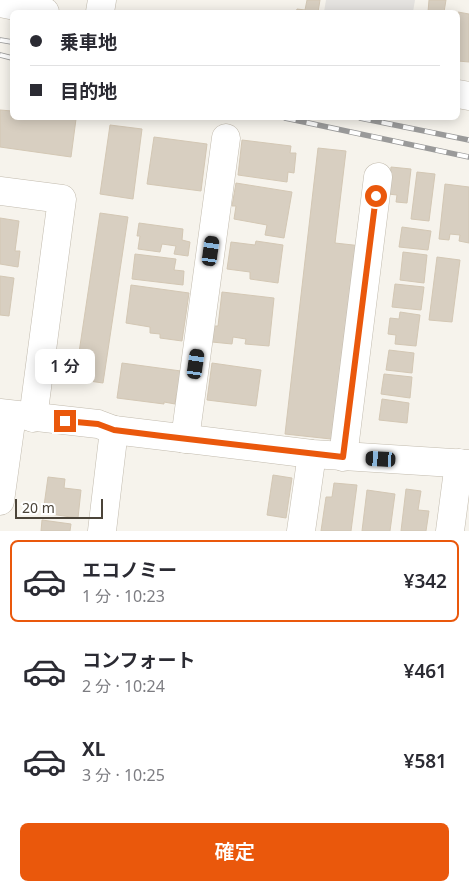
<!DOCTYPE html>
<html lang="ja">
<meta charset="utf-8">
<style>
body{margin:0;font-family:"Noto Sans","Noto Sans JP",sans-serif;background:#f7f7f7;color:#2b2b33;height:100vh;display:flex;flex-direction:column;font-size:19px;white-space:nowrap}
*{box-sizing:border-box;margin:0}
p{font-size:16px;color:#7c7c81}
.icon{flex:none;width:28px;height:28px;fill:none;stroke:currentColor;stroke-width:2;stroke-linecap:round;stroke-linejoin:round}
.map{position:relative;height:531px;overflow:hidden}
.side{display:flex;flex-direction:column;background:#fff;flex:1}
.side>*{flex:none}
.guide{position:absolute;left:10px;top:10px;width:450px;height:110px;border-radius:8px;box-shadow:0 2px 12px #0003;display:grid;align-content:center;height:110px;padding:0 20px;background:#fff}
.scale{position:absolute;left:15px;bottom:12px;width:88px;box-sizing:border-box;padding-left:5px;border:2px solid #4b4439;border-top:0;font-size:14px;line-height:18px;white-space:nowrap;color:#4b4439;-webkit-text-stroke:4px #fff;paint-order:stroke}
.end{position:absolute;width:22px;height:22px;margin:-11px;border:6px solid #ea580c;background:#fff;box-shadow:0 0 0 2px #fff}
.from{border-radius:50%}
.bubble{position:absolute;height:35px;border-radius:8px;background:#fff;box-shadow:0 2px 12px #0003;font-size:16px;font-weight:600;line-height:35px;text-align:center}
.car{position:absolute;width:15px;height:30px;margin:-15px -8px;border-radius:6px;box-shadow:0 0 4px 1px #0007;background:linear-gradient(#222 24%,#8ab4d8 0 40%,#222 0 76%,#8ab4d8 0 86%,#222 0)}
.guide b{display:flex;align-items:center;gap:18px;height:48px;font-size:19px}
.guide b+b{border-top:1px solid #e1e1e2}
.guide i{width:12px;height:12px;background:#2b2b33}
ul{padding:9px 0 0;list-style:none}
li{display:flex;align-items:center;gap:15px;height:82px;margin:0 10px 8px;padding:0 10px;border:2px solid transparent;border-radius:8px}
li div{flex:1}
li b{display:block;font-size:19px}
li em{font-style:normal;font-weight:600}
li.active{border-color:#ea580c}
li>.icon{width:45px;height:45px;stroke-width:1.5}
.cta{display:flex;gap:10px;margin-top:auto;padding:10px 20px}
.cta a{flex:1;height:58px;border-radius:8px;background:#ea580c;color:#fff;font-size:20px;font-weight:600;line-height:58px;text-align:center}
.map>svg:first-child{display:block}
.parking{fill:#e5e3e0}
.building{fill:#d8cfc1;stroke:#d3c7b4}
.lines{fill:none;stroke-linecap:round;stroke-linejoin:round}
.minor-casing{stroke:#c2bbae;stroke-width:29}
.minor{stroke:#fff;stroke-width:28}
.rail-casing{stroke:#9a9a9a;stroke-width:5.5}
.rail{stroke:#fff;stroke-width:4;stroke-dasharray:11;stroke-linecap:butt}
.route{stroke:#ea580c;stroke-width:6}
</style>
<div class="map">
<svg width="469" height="531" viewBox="0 0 469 531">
<rect width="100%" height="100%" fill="#f6f3ec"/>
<!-- parking -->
<polygon class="parking" points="326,0 415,0 413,12 324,12"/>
<!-- building -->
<g class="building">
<polygon points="307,0 320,0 318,12 296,12 297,9 305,10"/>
<polygon points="429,0 446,0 444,12 428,12"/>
<polygon points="458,12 469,14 469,62 458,61"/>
<polygon points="0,110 12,111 12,118 61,118 76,119 71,157 0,147"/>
<polygon points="110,125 142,129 133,199 100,194"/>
<polygon points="154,137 207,144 201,191 147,184"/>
<polygon points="242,140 291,146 290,153 296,153 294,173 288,172 287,182 238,175"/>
<polygon points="318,148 346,151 335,243 362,246 340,440 285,434"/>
<polygon points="391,167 411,169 407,203 396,202 397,195 388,194"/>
<polygon points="417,172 435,174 429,221 411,219"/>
<polygon points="236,183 292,192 284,238 265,235 267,225 234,219 236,206 232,206"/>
<polygon points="445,184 469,187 469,243 459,241 460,235 450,234 449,240 439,239"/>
<polygon points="100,213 128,217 103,383 75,379"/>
<polygon points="0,218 19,221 15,251 20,251 18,267 0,264"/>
<polygon points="139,223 183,229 182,240 190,242 188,256 174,254 176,246 162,244 160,252 138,249 140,236 137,236"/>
<polygon points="402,227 431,231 428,250 399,247"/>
<polygon points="256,241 283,245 278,283 250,279 250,272 227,269 231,242 255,245"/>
<polygon points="403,252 427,255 424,283 400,280"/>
<polygon points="135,254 176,259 174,270 184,271 183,285 132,279"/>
<polygon points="437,257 460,260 452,322 429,320"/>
<polygon points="0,276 14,278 9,316 0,315"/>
<polygon points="395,284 424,287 421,310 392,307"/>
<polygon points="131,285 189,293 182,341 160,338 160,334 150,333 150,327 126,323"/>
<polygon points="222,292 274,298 269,346 245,344 246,339 233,337 232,344 212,342 214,326 218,326"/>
<polygon points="400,312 420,315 416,346 395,344 396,335 388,334 390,318 399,319"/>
<polygon points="389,350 414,353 412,373 386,370"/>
<polygon points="122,363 181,371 178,395 176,395 175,404 164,402 164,404 117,398"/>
<polygon points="212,363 261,370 256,406 207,400"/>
<polygon points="384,374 412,377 410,398 381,394"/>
<polygon points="382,399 409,403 407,423 379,420"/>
<polygon points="273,475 292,478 286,518 267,515"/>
<polygon points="48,477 65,479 64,488 81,490 78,518 43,513"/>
<polygon points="334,483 357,485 351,531 321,531 326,497 332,497"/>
<polygon points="406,489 421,491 418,510 429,511 426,531 401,531"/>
<polygon points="367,490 395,494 390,531 362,531"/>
<polygon points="42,520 71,524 70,531 41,531"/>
</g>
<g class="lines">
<!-- minor casing -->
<g class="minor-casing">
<g id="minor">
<polyline points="0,3 45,12"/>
<polyline points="100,12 102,0"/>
<polyline points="458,94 469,96"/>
<polyline points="0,191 62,199 33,418"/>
<polyline points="0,413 98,424 114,430 312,454 469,464"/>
<polyline points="185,439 226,138"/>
<polyline points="343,457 378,177"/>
<polyline points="0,501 12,415"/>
<polyline points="102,531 114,430"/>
<polyline points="301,531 312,454"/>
<polyline points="450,531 459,463"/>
</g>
</g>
<!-- minor -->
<use href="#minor" class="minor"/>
<!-- rail casing -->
<g class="rail-casing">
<g id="rail">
<polyline points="0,40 12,42"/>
<polyline points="0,55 12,58"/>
<polyline points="285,118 469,157"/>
<polyline points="360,118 469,140"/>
</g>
</g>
<!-- rail -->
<use href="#rail" class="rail"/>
</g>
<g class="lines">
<!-- route -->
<polyline class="route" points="65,421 98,424 114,430 162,436 343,457 376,196"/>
</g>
</svg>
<div class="scale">20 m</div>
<i class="end from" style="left:376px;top:196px"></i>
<i class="end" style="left:65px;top:421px"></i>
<div class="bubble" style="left:35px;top:349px;width:60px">1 分</div>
<i class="car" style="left:211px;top:251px;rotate:8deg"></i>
<i class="car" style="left:196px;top:364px;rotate:8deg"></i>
<i class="car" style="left:381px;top:459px;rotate:273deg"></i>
<div class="guide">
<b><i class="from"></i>乗車地</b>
<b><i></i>目的地</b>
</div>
</div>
<section class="side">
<ul>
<li class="active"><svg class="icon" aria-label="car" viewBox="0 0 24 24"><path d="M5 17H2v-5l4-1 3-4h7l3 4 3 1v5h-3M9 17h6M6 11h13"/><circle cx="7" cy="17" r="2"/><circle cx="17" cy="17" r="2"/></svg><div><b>エコノミー</b><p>1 分 · 10:23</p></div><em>¥342</em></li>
<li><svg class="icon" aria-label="car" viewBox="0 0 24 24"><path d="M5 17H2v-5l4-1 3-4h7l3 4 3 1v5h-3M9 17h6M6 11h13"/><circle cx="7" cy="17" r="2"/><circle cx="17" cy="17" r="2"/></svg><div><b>コンフォート</b><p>2 分 · 10:24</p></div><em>¥461</em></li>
<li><svg class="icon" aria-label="car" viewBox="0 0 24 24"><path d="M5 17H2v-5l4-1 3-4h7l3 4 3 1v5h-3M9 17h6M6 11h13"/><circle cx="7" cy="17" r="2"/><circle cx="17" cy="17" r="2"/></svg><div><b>XL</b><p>3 分 · 10:25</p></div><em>¥581</em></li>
</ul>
<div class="cta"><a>確定</a></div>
</section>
